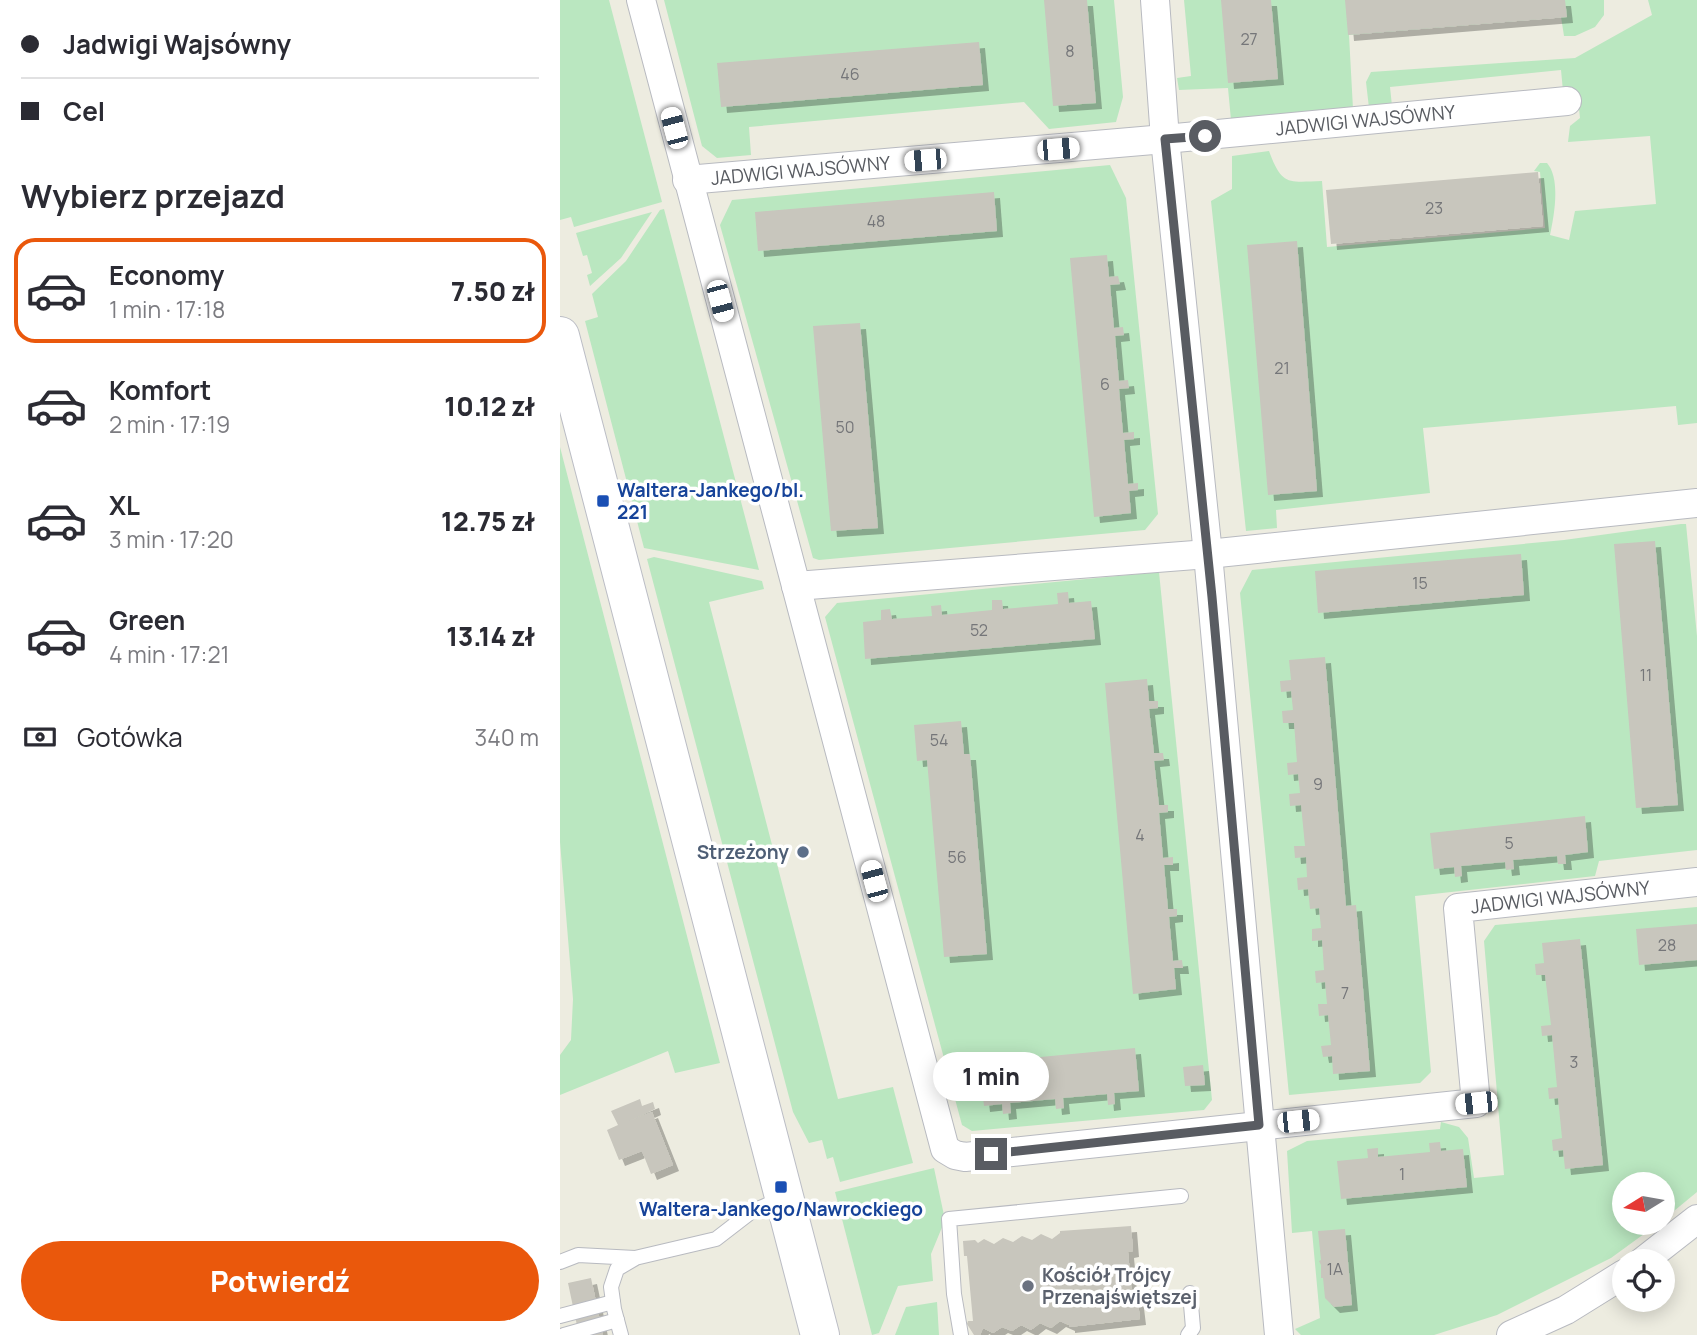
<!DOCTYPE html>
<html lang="pl">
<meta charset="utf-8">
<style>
body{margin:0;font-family:Manrope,sans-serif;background:#f2f2f3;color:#2b2b33;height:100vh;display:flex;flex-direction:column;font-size:26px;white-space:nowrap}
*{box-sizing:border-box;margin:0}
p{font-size:23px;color:#7c7c81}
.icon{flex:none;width:38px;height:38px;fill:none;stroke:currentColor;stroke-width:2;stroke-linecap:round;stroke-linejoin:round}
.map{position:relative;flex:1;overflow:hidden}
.details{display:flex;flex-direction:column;background:#fff;width:560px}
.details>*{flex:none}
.banner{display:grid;align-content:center;height:154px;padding:0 21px;background:#fff}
.needle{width:46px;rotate:259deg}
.controls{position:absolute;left:1052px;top:1172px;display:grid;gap:14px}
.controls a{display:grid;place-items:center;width:63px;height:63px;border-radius:50%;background:#fff;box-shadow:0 4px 18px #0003;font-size:35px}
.end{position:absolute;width:32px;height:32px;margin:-16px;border:9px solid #595c62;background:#fff;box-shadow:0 0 0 4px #fff}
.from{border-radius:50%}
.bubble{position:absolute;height:49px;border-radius:24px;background:#fff;box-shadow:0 4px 18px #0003;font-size:23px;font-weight:800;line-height:49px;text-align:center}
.car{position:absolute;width:21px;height:42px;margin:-21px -10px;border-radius:9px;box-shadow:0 0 5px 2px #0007;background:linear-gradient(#fff 24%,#345 0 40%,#fff 0 76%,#345 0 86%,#fff 0)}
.banner b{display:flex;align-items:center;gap:24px;height:66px;font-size:26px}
.banner b+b{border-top:2px solid #e1e1e2}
.banner i{width:18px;height:18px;background:#2b2b33}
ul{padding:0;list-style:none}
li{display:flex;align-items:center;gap:21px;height:105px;margin:0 14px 10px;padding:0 7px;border:4px solid transparent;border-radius:21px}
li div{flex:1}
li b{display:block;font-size:26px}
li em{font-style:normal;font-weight:800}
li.current{border-color:#ea580c}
li>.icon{width:63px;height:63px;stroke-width:1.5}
h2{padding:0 21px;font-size:32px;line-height:84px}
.pay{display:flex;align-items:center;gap:18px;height:77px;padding:0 21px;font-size:26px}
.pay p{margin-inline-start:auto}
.button{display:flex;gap:14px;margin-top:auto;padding:14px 21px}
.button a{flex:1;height:80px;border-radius:42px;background:#ea580c;color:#fff;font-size:28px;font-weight:800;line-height:80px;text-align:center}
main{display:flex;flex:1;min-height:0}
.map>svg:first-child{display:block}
.green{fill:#bae7c0}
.building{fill:#c8c6bd;filter:url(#shadow)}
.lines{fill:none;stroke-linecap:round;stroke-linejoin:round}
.lane-casing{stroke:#b8bac0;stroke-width:16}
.street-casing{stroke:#b8bac0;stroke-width:30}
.secondary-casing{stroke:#bbbdc5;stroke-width:40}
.lane{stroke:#fff;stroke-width:14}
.street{stroke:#fff;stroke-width:28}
.secondary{stroke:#fff;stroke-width:38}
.route{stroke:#595c62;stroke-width:9}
.transit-dot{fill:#1a4fb4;stroke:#fff;stroke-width:2.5}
.service-dot{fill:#5c6f8a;stroke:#fff;stroke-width:2.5}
.worship-dot{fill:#6b7280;stroke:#fff;stroke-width:2.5}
.labels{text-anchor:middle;stroke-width:7;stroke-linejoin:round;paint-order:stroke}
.number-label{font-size:16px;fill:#757679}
.street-label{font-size:19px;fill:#595c62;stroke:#fff}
.transit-label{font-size:19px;font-weight:bold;fill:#164399;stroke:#fff;text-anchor:start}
.service-label{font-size:19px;font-weight:bold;fill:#4e5e75;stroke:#fff;text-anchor:end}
.worship-label{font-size:19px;font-weight:bold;fill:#5b616d;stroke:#fff;text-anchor:start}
</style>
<main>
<section class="details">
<div class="banner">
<b><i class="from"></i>Jadwigi Wajsówny</b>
<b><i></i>Cel</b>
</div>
<h2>Wybierz przejazd</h2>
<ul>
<li class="current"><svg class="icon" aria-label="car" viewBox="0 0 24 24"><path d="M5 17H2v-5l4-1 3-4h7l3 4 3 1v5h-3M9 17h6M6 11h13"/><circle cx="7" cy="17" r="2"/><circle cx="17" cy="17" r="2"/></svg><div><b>Economy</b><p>1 min · 17:18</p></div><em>7.50 zł</em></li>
<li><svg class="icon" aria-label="car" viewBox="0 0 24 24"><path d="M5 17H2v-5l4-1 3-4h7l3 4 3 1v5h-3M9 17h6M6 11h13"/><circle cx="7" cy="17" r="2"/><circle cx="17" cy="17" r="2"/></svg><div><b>Komfort</b><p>2 min · 17:19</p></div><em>10.12 zł</em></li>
<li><svg class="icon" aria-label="car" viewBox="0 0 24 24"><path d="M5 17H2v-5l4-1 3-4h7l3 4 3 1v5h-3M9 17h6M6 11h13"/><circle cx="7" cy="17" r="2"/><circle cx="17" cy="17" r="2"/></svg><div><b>XL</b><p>3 min · 17:20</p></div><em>12.75 zł</em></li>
<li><svg class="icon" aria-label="car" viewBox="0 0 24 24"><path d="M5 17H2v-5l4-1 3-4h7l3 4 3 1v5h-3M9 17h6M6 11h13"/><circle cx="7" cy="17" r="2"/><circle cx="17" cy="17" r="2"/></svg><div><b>Green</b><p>4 min · 17:21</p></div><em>13.14 zł</em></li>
</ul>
<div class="pay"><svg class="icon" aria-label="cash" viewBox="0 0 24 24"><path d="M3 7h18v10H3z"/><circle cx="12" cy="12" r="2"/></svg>Gotówka<p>340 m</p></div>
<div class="button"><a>Potwierdź</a></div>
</section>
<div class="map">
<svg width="1137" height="1335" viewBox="0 0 1137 1335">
<defs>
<filter id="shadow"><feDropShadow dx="6" dy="6" stdDeviation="0" flood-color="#0004"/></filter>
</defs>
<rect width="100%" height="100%" fill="#edece0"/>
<!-- green -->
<g class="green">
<polygon points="0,0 49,0 102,202 14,227 11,217 0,220"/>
<polygon points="104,0 554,0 563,97 556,122 489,129 464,102 189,127 191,155 157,158 142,146"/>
<polygon points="624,0 1044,0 1044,15 1035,27 1015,36 1004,36 1001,17 789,35 793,109 671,120 668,88 619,90 617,78 631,76"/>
<path d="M1088,0h49v423l-19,2 -2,-19 -253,22 7,65 -154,17 1,18 -31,3 -35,-330 21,-12v-33l37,-5c13,35 19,31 53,30l5,66 218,-19 -5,-56 -6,-1 6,-8h7c14,16 7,53 3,72l19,5 6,-29 81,-7 -6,-68 -82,6 2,-16 10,-8 -3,-28 -14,1 -2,-21 -171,17 2,19 -23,2 -3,-26 5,-10 204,-14 77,-43z"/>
<polygon points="550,165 566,198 598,514 585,530 259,560 253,558 160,225 172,200"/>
<polygon points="104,209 199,570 84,548 25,321 38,317 32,294 66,261 100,210"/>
<polygon points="92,212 61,258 30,286 27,275 32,273 27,255 23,256 16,233"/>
<polygon points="0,447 160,1063 115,1073 108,1051 0,1095 0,1055 11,1040 13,999 0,842"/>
<polygon points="1121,524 1126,524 1137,636 1137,850 1039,861 1035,876 855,896 871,1072 860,1083 729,1095 680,593 692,570 1004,540"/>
<polygon points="94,557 202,581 204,589 149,602 278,1099 333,1087 353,1163 280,1182 273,1157 267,1159 262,1140 249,1143 233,1112 87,559"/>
<polygon points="599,572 652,1100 644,1110 412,1131 402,1125 265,617 277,603"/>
<polygon points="1137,907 1137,1192 1103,1220 1102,1185 1064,1185 1064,1223 1099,1223 1051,1258 937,1315 874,1335 741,1335 735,1329 760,1318 752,1231 732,1233 727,1151 747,1141 880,1129 881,1122 899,1127 908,1138 914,1178 944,1175 924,941 935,925"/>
<polygon points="374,1168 385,1220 371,1254 373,1281 338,1286 319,1333 312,1335 275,1192"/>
<polygon points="377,1302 379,1335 335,1335 346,1307"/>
</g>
<!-- building -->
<g class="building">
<polygon points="484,0 527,0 536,103 493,106"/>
<polygon points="661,0 711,0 718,79 668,83"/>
<polygon points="785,0 1005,0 1007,17 788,35"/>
<polygon points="419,42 423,85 161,107 157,63"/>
<polygon points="978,172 983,226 771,244 766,190"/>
<polygon points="434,192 437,231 198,251 195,212"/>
<polygon points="737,241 757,491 708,495 687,245"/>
<polygon points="547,255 549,277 558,276 560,284 550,285 554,328 563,327 564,335 555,336 559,381 568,380 569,388 559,389 563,433 574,432 574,439 564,440 568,484 578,483 578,490 569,491 571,513 534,517 510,258"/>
<polygon points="300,323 318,528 271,531 253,326"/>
<polygon points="1095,541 1118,805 1076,808 1054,544"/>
<polygon points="961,554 964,595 758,613 755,571"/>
<polygon points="508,592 509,603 531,601 535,639 305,659 303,622 321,620 321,610 330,609 332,619 372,616 371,606 381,605 382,615 432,610 432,600 442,600 443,609 498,604 497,593"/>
<polygon points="765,657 786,906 796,905 810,1071 773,1074 772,1056 763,1057 761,1046 771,1045 768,1015 759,1016 758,1004 767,1004 765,982 756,983 755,971 764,970 762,940 752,941 752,929 761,928 759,908 750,909 748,889 738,890 737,878 747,877 746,857 735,858 734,846 745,846 741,805 730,806 729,794 740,793 738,774 728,775 727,763 737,762 734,723 723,723 722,711 733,710 731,691 721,692 720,681 731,680 729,660"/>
<polygon points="587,679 589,701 598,701 598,708 589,709 594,753 603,753 604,760 594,761 599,805 608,805 608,812 599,813 603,858 613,857 613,865 604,865 608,909 617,909 617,916 609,917 613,961 622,960 623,968 614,968 616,989 573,994 545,683"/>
<polygon points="401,721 404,754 410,754 427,954 384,957 367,760 357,761 354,725"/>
<polygon points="1025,816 1028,852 1005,855 1006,864 998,864 997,856 953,860 954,869 946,870 945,862 901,866 902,876 895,877 894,867 874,869 870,833"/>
<polygon points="1137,924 1137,960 1079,965 1076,929"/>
<polygon points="1020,939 1043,1165 1005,1169 1003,1150 993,1151 992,1140 1002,1138 998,1098 989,1099 988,1088 997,1087 992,1035 982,1036 981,1026 991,1025 985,975 976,975 975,964 984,963 982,943"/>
<polygon points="575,1048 579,1091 554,1093 555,1104 548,1105 547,1094 503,1098 504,1108 496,1109 495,1099 450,1103 451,1113 443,1114 442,1104 424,1106 419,1063"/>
<polygon points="643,1065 645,1085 625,1086 623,1067"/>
<polygon points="80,1099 82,1106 93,1102 95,1109 69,1121 92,1112 113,1165 91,1174 82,1151 59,1160 47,1130 58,1125 51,1111"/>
<polygon points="880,1142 881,1151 903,1149 907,1187 781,1199 777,1161 808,1158 807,1149 818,1148 818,1157 870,1152 869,1143"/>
<polygon points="571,1226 573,1251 568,1252 572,1295 577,1294 580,1319 509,1327 509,1325 500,1321 491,1328 480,1323 471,1330 461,1325 452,1331 442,1327 433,1333 423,1328 420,1335 414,1335 407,1324 408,1321 413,1321 407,1256 404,1256 403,1241 415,1240 418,1243 424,1239 434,1244 443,1238 453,1242 462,1236 472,1240 481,1234 492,1239 500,1233 500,1231"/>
<polygon points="785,1229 792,1305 774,1307 765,1298 763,1278 761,1278 761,1265 759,1261 761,1260 758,1231"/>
<polygon points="31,1278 43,1335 19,1335 8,1283"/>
</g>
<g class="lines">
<!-- lane casing -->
<g class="lane-casing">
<g id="lane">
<polyline points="0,1262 18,1255 75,1258 156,1239 191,1212 223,1198"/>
<polyline points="0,1316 53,1302"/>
<polyline points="4,1335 57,1320"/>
<polyline points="61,1335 54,1309 51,1287 57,1269 74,1259"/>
<polyline points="401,1335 394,1294 389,1219 621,1196"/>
<polyline points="628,1335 633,1328 630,1293"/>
</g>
</g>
<!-- street casing -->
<g class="street-casing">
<g id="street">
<path id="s1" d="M81,0l304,1149 10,6 10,2 511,-54 -18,-195 239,-26"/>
<polyline points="595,0 605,139 648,554 719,1335"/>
<path id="s2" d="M127,180l478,-41 402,-38"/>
<polyline points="236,586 648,554 1137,503"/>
<polyline points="1082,1262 1137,1219"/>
<polyline points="951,1335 1006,1310 1064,1274"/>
</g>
</g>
<!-- secondary casing -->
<g class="secondary-casing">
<polyline id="secondary" points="0,336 260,1335"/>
</g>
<!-- lane -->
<use href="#lane" class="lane"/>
<!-- street -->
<use href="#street" class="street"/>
<!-- secondary -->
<use href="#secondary" class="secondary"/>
</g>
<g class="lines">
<!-- route -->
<polyline class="route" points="431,1154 699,1125 652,597 605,139 645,136"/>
</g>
<!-- markers -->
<g class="transit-dot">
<rect x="36" y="494" width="14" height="14" rx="3.5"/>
<rect x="214" y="1180" width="14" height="14" rx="3.5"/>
</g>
<circle class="service-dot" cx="243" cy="852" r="7"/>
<circle class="worship-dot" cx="468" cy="1286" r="7"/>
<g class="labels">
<!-- number labels -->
<g class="number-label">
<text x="689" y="45">27</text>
<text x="510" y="57">8</text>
<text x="290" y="80">46</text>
<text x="874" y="214">23</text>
<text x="316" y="227">48</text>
<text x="722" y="374">21</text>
<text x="545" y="390">6</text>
<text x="285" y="433">50</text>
<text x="860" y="589">15</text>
<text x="419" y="636">52</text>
<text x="1086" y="681">11</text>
<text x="379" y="746">54</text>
<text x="758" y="790">9</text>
<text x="580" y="841">4</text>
<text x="949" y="849">5</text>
<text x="397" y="863">56</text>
<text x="1107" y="951">28</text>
<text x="785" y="999">7</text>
<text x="1014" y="1068">3</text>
<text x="842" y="1180">1</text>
<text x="775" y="1275">1A</text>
</g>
<!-- street labels -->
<g class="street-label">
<text dy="7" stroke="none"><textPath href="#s2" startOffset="681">JADWIGI WAJSÓWNY</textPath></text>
<text dy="7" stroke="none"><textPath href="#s2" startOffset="114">JADWIGI WAJSÓWNY</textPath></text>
<text dy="7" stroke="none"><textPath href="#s1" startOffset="2023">JADWIGI WAJSÓWNY</textPath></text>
</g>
<!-- transit labels -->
<g class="transit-label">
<text x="57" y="497">Waltera-Jankego/bl.<tspan x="57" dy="22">221</tspan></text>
<text x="221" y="1216" text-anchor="middle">Waltera-Jankego/Nawrockiego</text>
</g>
<!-- service labels -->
<g class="service-label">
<text x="229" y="859">Strzeżony</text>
</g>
<!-- worship labels -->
<g class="worship-label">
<text x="482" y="1282">Kościół Trójcy<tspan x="482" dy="22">Przenajświętszej</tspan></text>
</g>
</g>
</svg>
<div class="controls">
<a><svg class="needle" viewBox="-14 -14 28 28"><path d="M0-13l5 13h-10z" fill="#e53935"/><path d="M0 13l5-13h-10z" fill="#7c7c81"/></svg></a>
<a><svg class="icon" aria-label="locate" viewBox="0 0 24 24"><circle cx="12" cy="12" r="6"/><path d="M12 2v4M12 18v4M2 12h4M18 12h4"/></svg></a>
</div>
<i class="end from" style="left:645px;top:136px"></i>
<i class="end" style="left:431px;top:1154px"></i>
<div class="bubble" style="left:373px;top:1052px;width:116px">1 min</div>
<i class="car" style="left:114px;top:128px;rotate:345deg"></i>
<i class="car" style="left:498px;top:149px;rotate:85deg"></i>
<i class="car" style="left:365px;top:160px;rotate:265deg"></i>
<i class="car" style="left:160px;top:301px;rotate:165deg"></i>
<i class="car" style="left:314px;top:881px;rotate:345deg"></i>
<i class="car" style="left:916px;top:1103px;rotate:264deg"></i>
<i class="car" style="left:738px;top:1121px;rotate:84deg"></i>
</div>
</main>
